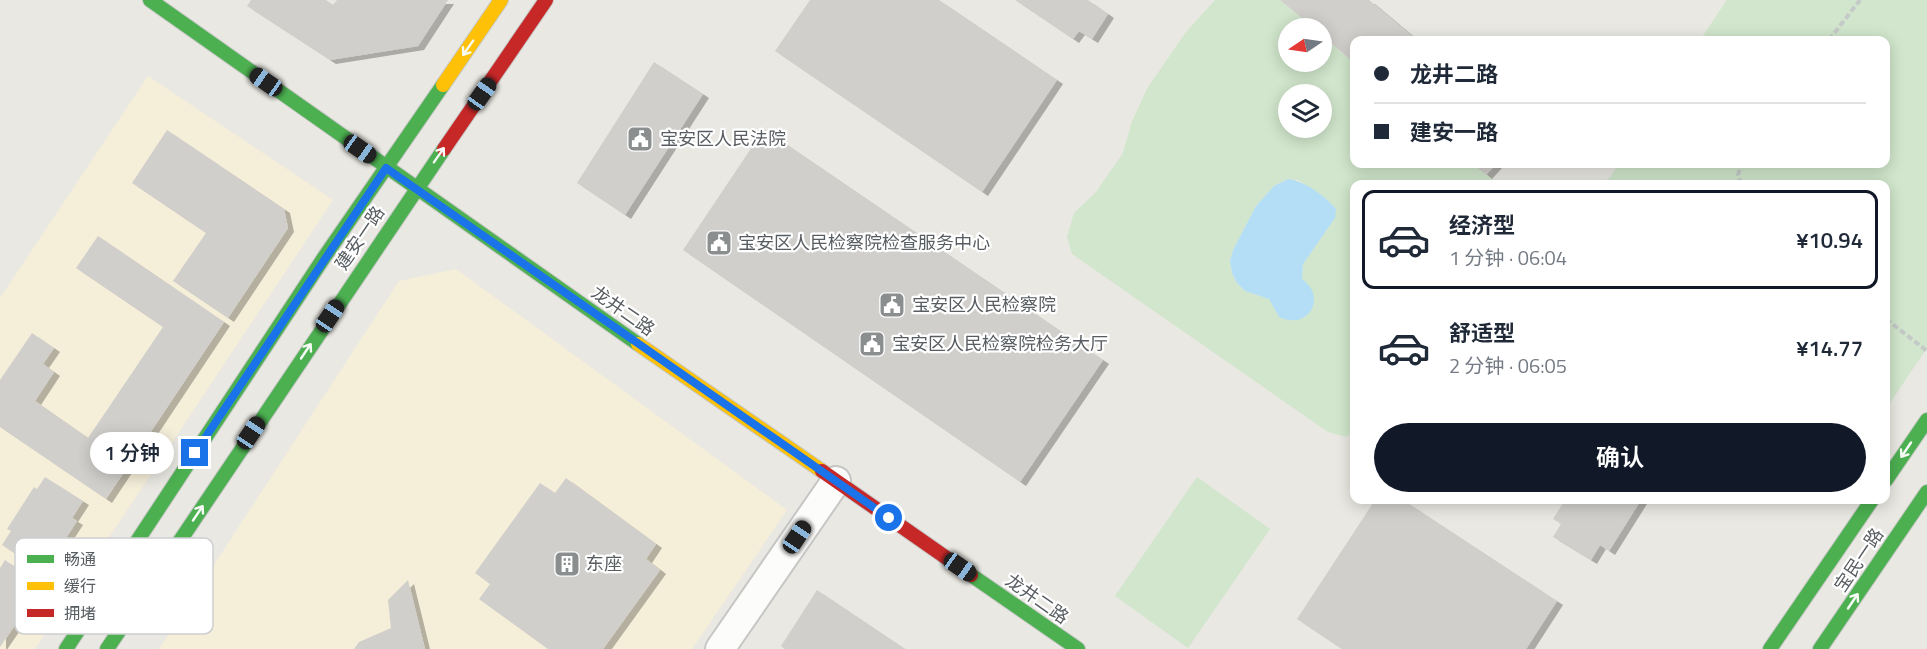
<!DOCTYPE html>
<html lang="zh">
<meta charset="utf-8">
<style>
body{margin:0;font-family:"Titillium Web","Noto Sans SC",sans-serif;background:#f6f6f7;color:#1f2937;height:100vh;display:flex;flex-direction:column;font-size:22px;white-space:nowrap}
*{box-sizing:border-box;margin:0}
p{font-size:20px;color:#747a83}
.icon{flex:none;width:33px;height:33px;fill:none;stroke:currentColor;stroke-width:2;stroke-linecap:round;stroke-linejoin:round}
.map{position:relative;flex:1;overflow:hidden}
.details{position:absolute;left:1350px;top:180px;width:540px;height:324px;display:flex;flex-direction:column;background:#fff;border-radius:12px;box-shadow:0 3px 15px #0003}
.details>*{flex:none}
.banner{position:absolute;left:1350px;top:36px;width:540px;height:132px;border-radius:12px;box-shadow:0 3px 15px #0003;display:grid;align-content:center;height:132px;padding:0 24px;background:#fff}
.needle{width:39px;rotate:257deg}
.controls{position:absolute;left:1278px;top:18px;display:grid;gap:12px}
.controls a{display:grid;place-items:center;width:54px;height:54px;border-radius:50%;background:#fff;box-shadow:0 3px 15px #0003;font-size:30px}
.end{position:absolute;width:27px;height:27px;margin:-14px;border:8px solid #1a73e8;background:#fff;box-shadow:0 0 0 3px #fff}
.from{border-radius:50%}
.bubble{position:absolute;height:42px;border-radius:21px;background:#fff;box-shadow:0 3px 15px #0003;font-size:20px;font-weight:600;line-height:42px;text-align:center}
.car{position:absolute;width:18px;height:36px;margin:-18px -9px;border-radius:8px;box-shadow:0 0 4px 2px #0007;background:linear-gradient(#222 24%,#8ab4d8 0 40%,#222 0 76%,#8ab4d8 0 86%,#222 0)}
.banner b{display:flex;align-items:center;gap:21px;height:57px;font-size:22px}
.banner b+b{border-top:2px solid #e0e1e3}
.banner i{width:15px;height:15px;background:#1f2937}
ul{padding:10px 0 0;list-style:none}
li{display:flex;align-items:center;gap:18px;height:99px;margin:0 12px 9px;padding:0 12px;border:3px solid transparent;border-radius:12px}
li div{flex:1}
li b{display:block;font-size:22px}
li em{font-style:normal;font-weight:600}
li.current{border-color:#111827}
li>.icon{width:54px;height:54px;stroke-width:1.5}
.button{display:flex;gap:12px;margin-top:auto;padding:12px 24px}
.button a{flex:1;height:69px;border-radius:36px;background:#111827;color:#fff;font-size:24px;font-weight:600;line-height:69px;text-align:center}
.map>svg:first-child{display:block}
.commercial{fill:#f5eed9}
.green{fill:#d1e6cc;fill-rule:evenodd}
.water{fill:#b4def6}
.building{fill:#d1cfcc;filter:url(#shadow)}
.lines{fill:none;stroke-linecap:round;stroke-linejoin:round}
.street-casing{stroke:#c6c6c5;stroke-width:32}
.fast-casing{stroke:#c6c7c6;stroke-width:16}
.slow-casing{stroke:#c6c7c6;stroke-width:16}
.jam-casing{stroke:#c6c7c6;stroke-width:16}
.path{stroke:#c4cac7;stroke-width:4;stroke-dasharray:6 3;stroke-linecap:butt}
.street{stroke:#fcfcfb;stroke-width:28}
.fast{stroke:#4caf50;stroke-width:14}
.slow{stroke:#ffc107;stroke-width:14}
.jam{stroke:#c62828;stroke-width:14}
.oneway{stroke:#f6fbf6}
.route{stroke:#1a73e8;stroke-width:8}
.labels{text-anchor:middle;stroke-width:4.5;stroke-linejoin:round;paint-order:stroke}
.poi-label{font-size:18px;fill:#585d61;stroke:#fff;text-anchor:start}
.street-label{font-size:18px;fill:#585d61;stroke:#fff}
.key{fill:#fff;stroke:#cdced0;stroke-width:1.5}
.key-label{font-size:16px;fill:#585d61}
</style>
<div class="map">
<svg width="1927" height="649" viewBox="0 0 1927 649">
<defs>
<filter id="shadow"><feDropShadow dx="6" dy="4" stdDeviation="0" flood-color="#0004"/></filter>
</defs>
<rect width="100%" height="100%" fill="#e9e8e2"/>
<!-- commercial -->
<g class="commercial">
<polygon points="148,76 333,200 35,649 0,649 0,298"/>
<polygon points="456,269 787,510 692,649 159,649 399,281"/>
</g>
<!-- green -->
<g class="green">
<path d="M1215,0h65l34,28h-26v34h34v-27l32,28v101h119l25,20h-144v248l-8,5 -18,-5 -256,-178 -5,-17 7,-24 22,-21 27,-39 9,-32 16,-34 38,-55zM1288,94h34v34h-34zM1288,179l10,1 32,22 5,16 -32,46 -1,16 6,4 -39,15 -24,-8 -8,-8 -5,-10 -2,-11 3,-12 23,-44 18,-20z"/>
<polygon points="1727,0 1927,0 1927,348 1886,409 1886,184 1605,184 1619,164 1886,164 1886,40 1700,40"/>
<polygon points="1197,477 1270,529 1188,648 1115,596"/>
</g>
<!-- water -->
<path class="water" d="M1288,179c17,2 37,17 48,30l-1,9 -32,46 -1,15c26,18 6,52 -23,38l-10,-18 -24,-8 -8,-8 -5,-10 -2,-12 3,-11 23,-44 18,-20z"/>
<!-- building -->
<g class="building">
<polygon points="251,0 326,0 333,5 337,0 448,0 418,46 330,60 247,6"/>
<polygon points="810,0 939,0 1057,80 982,192 775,51"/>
<polygon points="1015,0 1088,0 1108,14 1092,39 1079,31 1073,39"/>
<polygon points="1280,0 1369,0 1417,40 1354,40 1354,63 1322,35 1322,28 1314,28"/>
<polygon points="654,62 703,94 625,215 577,183"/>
<polygon points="764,129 1103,360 1020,482 683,250"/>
<polygon points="167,130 284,209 288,228 228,318 173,281 206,233 132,183"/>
<polygon points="1473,164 1496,164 1486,175"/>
<polygon points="98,236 224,322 106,499 0,427 0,380 32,333 54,348 43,364 54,372 35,401 88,438 163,327 76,268"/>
<polygon points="45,477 83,501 72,518 77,521 53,558 50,555 40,570 2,545 11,531 7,529 34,487 37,489"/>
<polygon points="566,478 656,544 646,559 660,570 603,649 548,649 479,599 490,584 475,573 540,483 555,493"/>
<polygon points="1375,500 1403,500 1557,601 1526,649 1342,649 1297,619"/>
<polygon points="1565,500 1641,500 1609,551 1600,545 1591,560 1553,537 1561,524 1553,519"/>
<polygon points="5,560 42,586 0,647 0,568"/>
<polygon points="408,580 425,649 354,649 359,642 391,628 388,600"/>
<polygon points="817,590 905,649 785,649 781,646"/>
</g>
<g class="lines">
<!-- street casing -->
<g class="street-casing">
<polyline id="street" points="720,649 836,481"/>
</g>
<!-- fast casing -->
<g class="fast-casing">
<g id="fast">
<polyline points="150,0 638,344"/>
<polyline points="1886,480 1927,420"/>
<polyline points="971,575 1078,649"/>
<polyline points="66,649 325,256 443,85"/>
<polyline points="107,649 444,149"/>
<polyline points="1770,649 1872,500"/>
<polyline points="1820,649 1927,492"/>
</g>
</g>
<!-- slow casing -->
<g class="slow-casing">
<g id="slow">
<polyline points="443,85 501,0"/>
<polyline points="638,344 822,471"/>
</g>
</g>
<!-- jam casing -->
<g class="jam-casing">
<g id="jam">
<polyline points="444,149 546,0"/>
<polyline points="822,471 971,575"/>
</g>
</g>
<!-- path -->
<g class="path">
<polyline points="1829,40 1860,0"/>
<polyline points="1741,184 1738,175 1741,164"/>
<polyline points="1886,319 1927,351"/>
</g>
<!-- street -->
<use href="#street" class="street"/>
<!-- fast -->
<use href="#fast" class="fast"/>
<!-- slow -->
<use href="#slow" class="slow"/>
<!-- jam -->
<use href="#jam" class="jam"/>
</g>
<!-- one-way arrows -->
<defs><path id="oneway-shaft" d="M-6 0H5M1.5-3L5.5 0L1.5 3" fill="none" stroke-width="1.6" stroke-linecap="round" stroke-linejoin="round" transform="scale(1.5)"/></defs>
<g class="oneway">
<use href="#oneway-shaft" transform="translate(468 48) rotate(125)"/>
<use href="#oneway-shaft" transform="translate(439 155) rotate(-55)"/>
<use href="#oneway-shaft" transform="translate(306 351) rotate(-56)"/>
<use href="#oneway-shaft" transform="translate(1906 450) rotate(124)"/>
<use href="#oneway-shaft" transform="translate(198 513) rotate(-56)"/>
<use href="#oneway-shaft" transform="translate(1853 601) rotate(-56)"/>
</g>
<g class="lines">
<!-- route -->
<polyline class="route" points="195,453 386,168 889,518"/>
</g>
<!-- icons -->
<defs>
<g id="civic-square" transform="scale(1.35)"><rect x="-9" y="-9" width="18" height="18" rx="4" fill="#8b8e8e" stroke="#fff"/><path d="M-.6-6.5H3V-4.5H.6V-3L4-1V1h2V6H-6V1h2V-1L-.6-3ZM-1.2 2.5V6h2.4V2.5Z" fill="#fff"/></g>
<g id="building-square" transform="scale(1.35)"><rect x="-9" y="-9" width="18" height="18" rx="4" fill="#8b8e8e" stroke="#fff"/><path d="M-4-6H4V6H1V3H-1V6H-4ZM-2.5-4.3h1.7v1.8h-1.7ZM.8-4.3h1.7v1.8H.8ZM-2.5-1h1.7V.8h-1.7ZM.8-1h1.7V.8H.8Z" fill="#fff"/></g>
</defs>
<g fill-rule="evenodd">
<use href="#civic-square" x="640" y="139"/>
<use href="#civic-square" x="719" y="243"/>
<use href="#civic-square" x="892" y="305"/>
<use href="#civic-square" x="872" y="344"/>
<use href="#building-square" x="567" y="564"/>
</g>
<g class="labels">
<!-- poi labels -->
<g class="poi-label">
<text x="660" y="145">宝安区人民法院</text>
<text x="738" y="249">宝安区人民检察院检查服务中心</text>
<text x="912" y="311">宝安区人民检察院</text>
<text x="892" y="350">宝安区人民检察院检务大厅</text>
<text x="586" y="570">东座</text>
</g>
<!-- street labels -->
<g class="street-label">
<text transform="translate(360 238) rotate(-56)" y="6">建安一路</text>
<text transform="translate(623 311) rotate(35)" y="6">龙井二路</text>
<text transform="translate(1859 560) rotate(-56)" y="6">宝民一路</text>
<text transform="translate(1037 599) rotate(35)" y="6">龙井二路</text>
</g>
</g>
<!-- legend -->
<rect x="15" y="538" width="198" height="96" rx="9" class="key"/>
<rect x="27" y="555" width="27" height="8" fill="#4caf50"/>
<rect x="27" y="582" width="27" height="8" fill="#ffc107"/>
<rect x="27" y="609" width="27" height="8" fill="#c62828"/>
<g class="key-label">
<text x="64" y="565">畅通</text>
<text x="64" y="592">缓行</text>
<text x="64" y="619">拥堵</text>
</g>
</svg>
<div class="controls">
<a><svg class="needle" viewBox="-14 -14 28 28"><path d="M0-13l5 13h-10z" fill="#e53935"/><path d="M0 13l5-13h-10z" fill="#747a83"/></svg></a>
<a><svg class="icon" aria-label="layers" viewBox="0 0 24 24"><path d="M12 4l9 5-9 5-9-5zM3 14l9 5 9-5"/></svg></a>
</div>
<i class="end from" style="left:889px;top:518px"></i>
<i class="end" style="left:195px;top:453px"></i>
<div class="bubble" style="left:90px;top:432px;width:84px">1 分钟</div>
<i class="car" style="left:266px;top:82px;rotate:305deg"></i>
<i class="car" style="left:482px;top:94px;rotate:35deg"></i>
<i class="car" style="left:360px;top:149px;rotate:125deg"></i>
<i class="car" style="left:330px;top:316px;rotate:34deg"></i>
<i class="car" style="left:251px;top:433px;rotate:34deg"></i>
<i class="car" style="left:797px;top:537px;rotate:34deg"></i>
<i class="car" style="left:960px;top:567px;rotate:125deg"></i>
<div class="banner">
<b><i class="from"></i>龙井二路</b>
<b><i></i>建安一路</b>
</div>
<section class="details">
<ul>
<li class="current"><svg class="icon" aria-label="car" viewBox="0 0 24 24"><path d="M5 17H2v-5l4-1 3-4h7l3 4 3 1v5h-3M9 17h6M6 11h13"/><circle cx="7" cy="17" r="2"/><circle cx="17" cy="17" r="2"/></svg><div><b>经济型</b><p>1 分钟 · 06:04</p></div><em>¥10.94</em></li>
<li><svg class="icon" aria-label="car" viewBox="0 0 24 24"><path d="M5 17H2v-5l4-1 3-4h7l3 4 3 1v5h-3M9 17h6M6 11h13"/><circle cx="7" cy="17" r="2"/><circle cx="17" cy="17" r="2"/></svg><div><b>舒适型</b><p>2 分钟 · 06:05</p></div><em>¥14.77</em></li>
</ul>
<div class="button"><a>确认</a></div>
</section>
</div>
